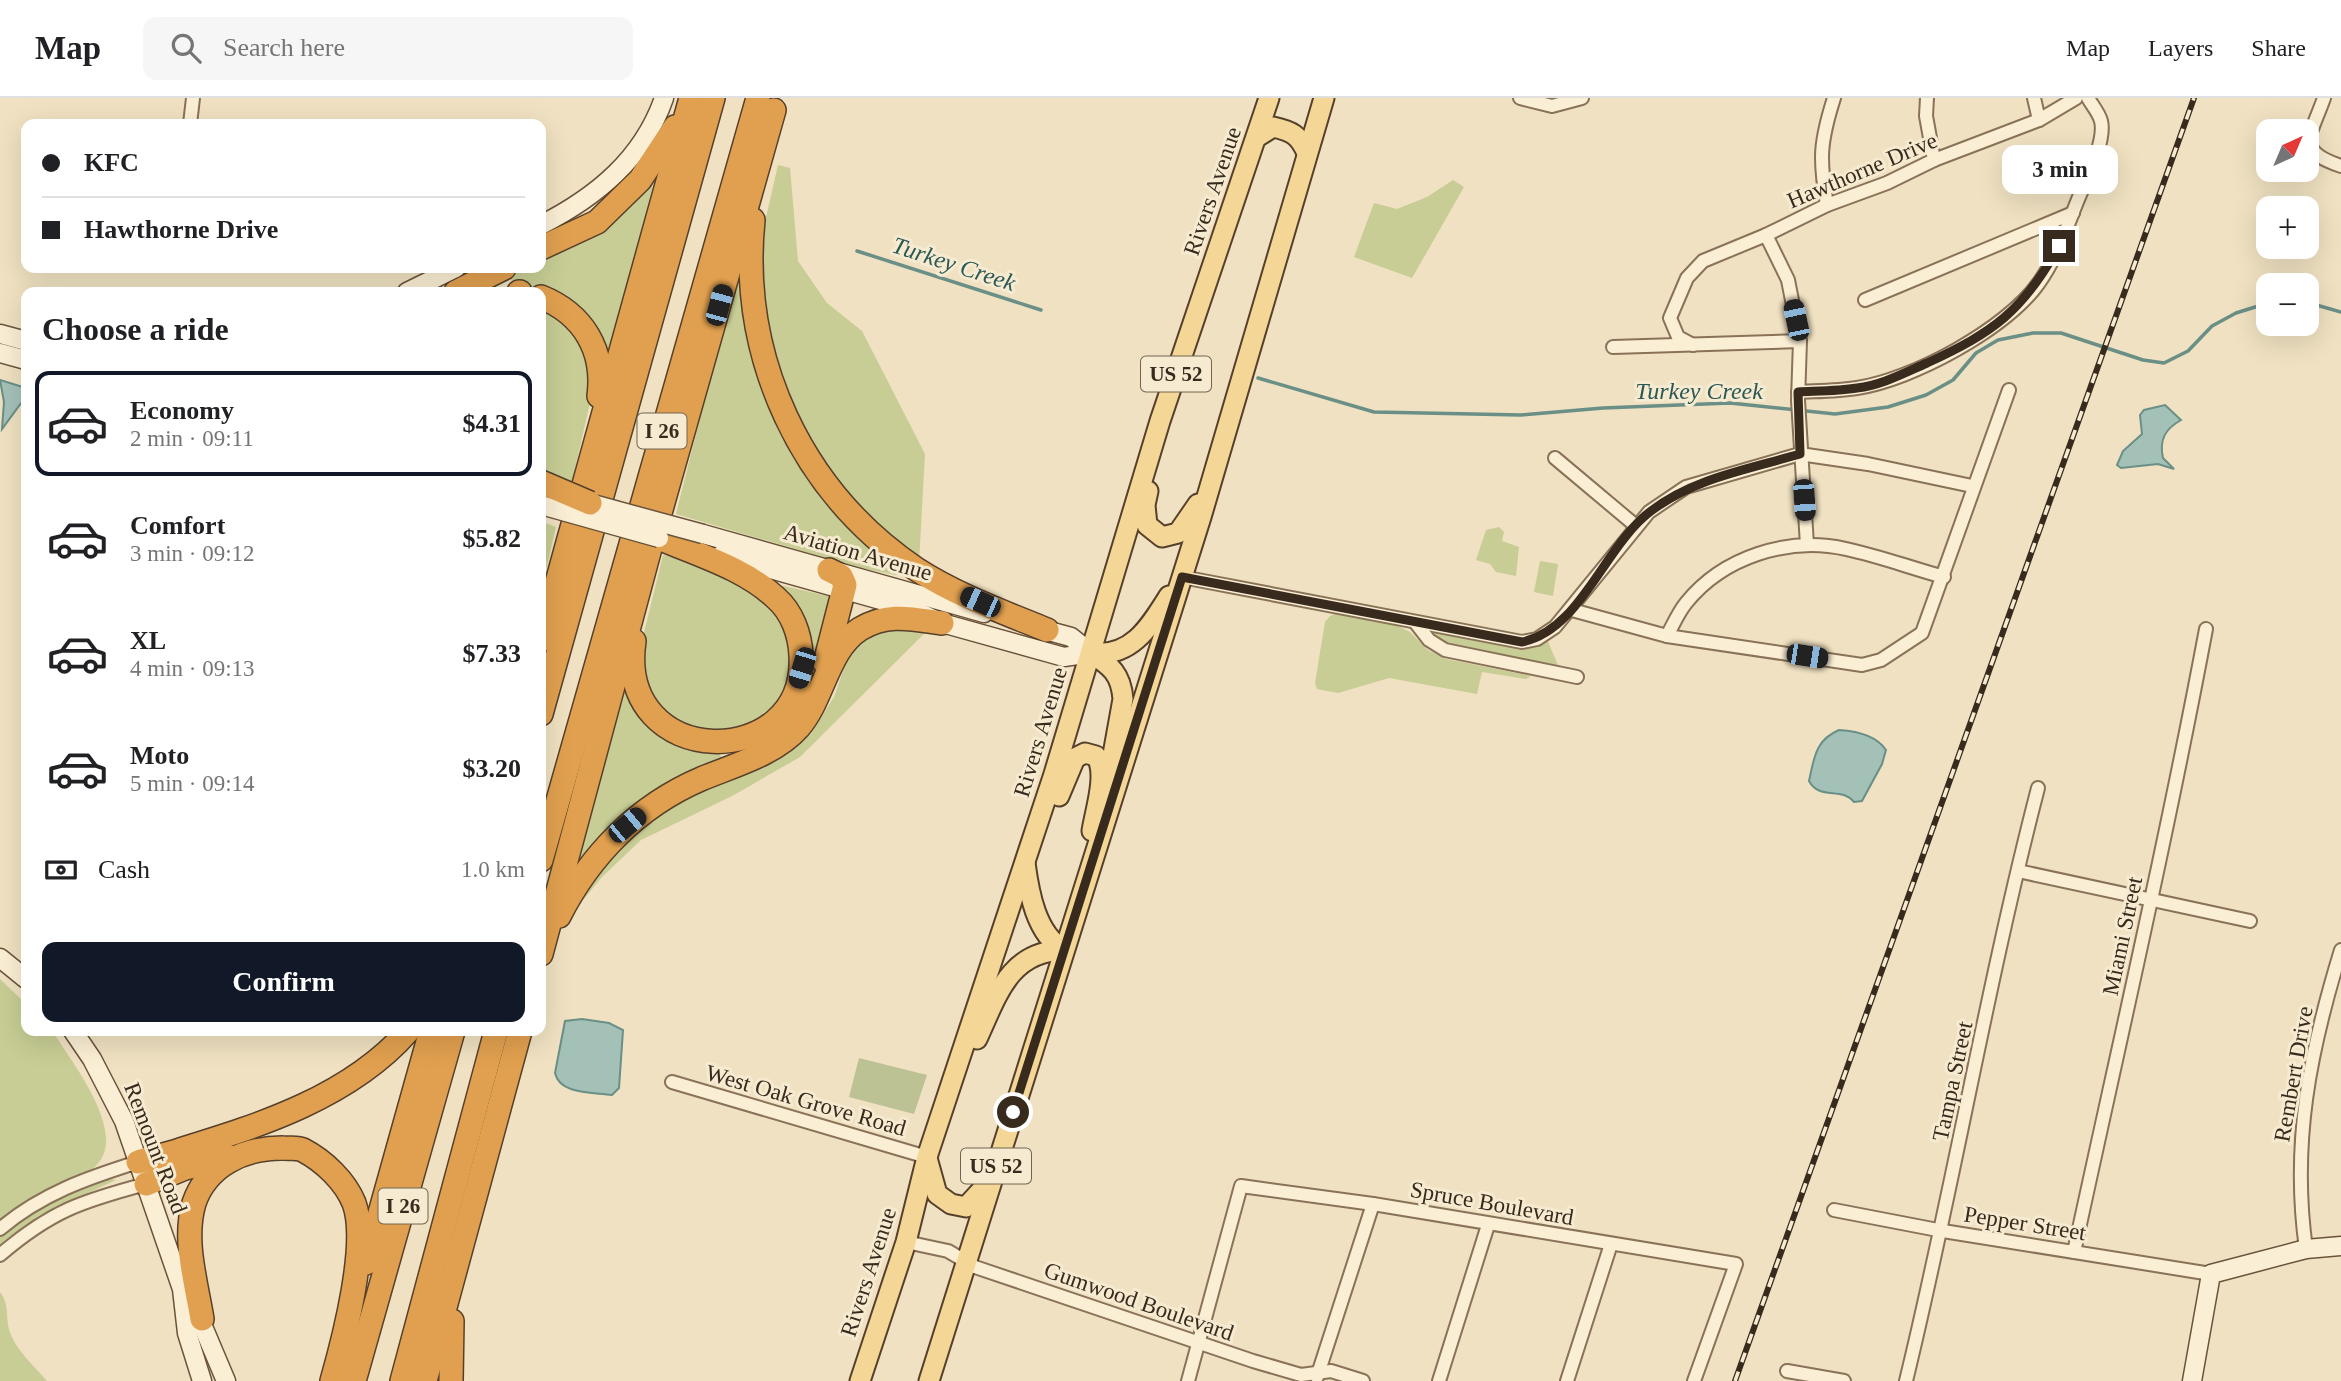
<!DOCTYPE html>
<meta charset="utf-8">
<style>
body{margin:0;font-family:"Times New Roman",serif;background:#f6f6f6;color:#202124;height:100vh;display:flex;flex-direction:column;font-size:26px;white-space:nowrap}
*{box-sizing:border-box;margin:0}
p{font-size:23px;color:#757577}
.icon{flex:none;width:38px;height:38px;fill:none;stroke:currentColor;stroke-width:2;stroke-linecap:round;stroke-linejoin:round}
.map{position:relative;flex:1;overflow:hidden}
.details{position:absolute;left:21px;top:189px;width:525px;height:749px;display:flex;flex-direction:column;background:#fff;border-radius:14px;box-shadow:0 7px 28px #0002}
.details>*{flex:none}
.top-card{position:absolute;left:21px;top:21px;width:525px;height:154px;border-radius:14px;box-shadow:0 7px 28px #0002;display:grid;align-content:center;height:154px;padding:0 21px;background:#fff}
.needle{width:46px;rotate:44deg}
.buttons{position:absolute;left:2256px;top:21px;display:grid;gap:14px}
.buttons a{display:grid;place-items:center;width:63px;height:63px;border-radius:14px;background:#fff;box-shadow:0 7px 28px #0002;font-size:35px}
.end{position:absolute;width:32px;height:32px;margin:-16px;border:9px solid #382a1d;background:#fff;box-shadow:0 0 0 4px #fff}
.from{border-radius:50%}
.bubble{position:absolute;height:49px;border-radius:14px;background:#fff;box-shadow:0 7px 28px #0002;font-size:23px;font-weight:700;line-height:49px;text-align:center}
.car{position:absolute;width:21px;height:42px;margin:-21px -10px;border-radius:9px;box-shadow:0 0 5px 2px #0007;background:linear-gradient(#222 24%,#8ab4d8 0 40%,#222 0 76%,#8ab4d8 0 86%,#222 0)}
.top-card b{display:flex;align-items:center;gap:24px;height:66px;font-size:26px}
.top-card b+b{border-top:2px solid #e0e0e0}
.top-card i{width:18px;height:18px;background:#202124}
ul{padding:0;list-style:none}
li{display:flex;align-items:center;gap:21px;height:105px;margin:0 14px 10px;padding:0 7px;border:4px solid transparent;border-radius:14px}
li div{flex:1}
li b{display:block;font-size:26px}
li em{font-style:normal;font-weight:700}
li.current{border-color:#111827}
li>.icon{width:63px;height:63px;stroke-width:1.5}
h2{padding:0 21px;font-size:32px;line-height:84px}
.pay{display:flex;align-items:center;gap:18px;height:77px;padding:0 21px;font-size:26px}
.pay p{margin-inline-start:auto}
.button{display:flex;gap:14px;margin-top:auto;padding:14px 21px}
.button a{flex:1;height:80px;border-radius:14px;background:#111827;color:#fff;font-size:28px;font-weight:700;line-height:80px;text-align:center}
header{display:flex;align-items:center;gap:42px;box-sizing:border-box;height:98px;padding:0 35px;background:#fff;border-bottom:2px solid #e0e0e0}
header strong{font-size:33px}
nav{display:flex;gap:38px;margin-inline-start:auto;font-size:24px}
.search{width:490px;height:63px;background:#f6f6f6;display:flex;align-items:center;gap:18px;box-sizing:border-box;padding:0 24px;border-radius:14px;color:#757577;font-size:26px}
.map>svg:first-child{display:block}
.green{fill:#c7cd94}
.cemetery{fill:#bcc294}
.water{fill:#a4c1b8;stroke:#6a8f86;stroke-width:2}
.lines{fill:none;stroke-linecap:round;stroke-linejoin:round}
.stream{stroke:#6a8f86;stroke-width:3.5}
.street-casing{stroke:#897258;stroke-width:16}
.secondary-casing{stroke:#6a533b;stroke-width:21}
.primary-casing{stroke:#56402c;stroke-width:23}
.highway-casing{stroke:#56402c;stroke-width:26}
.street{stroke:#faeed4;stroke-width:12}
.secondary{stroke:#faeed4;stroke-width:18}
.primary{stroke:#f4d797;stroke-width:19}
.highway{stroke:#e1a04f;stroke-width:23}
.rail-casing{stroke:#382a1d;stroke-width:6}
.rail{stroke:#f6ebd0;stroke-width:3.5;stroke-dasharray:10;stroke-linecap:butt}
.secondary-bridge-casing{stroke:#6a533b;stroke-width:21;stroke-linecap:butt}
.highway-bridge-casing{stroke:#56402c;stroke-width:26;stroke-linecap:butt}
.secondary-bridge{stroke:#faeed4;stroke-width:18}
.highway-bridge{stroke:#e1a04f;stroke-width:23}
.route{stroke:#382a1d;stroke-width:9}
.labels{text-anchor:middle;stroke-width:6;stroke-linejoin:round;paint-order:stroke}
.shield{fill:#f6ebd0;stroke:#716453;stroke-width:2}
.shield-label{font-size:21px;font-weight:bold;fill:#382a1d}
.street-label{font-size:23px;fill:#382a1d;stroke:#f6ebd0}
.water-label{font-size:24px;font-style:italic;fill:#2b5855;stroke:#f6ebd0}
</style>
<header>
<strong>Map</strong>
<div class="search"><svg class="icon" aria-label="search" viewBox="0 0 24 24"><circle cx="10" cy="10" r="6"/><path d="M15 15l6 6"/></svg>Search here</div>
<nav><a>Map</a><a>Layers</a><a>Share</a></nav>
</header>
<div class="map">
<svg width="2341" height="1283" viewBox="0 0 2341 1283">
<rect width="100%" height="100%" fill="#efe1c1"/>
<!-- green -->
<g class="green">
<polygon points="778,67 790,70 798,163 827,205 862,233 925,356 919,465 852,405 816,357 797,322 766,243 762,186 765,124"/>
<polygon points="655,79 607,269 547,193 513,184 506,176 520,170 541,170 541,159"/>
<polygon points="1453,82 1464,89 1412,180 1354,159 1374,105 1397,111 1427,99"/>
<polygon points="740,160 779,323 911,476 895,477 861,470 676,416"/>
<polygon points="541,206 572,229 592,271 592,296 571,388 541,377"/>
<polygon points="541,423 556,429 541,493"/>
<polygon points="1499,429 1504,434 1502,443 1519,449 1516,478 1496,474 1490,466 1476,462 1486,432"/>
<polygon points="663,457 696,464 731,479 778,515 791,539 790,584 763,622 739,633 687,631 663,615 641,574 640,551"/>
<polygon points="1540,463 1558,466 1553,498 1534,494"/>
<polygon points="775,486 828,498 831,503 815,554 808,555"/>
<polygon points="1338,515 1394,526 1410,534 1428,552 1446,561 1531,578 1526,581 1482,574 1477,596 1389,580 1338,595 1317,591 1315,585 1325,524 1330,518"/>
<polygon points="930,530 800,659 732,698 641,742 602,779 574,813 580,798 635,730 671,708 771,664 810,637 834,599 849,556 858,542 877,531"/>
<polygon points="1432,534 1546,539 1558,567 1452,548 1438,542"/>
<polygon points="623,579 637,607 718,651 723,664 575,772"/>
<path d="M0,881l26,25v27h24l7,7c18,29 78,105 32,133 -10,6 -24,9 -35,14 -20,9 -37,22 -54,36z"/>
<path d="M109,1081l7,1 -78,36 -38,31v-10c33,-30 67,-46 109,-58z"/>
<path d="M0,1194c11,15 4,28 11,43 7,17 24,32 36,46h-47z"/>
</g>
<!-- cemetery -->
<polygon class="cemetery" points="859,960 927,977 914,1016 849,999"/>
<!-- water -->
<g class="water">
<polygon points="0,282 26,290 24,301 2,331 4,304"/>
<path d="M2165,307l16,15c-16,9 -22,20 -18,38l11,11 -16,-5 -37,4 -4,-3 6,-14 19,-17 -2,-19 4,-5z"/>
<path d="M1839,632c16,1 37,5 47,20l-4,14 -20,37 -8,1c-13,-16 -34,-1 -45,-21 5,-22 6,-41 30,-51z"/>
<path d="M582,921l27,4 14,7 -4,58 -7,7c-19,-3 -52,0 -57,-22l10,-52z"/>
</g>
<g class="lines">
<!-- stream -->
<g class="stream">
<polyline points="857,153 1041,212"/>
<polyline points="2306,204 2341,214"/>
<polyline points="1258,280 1374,314 1521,317 1603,310 1730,305 1835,316 1888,309 1926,297 1953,282 1976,255 1998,242 2033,235 2061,235 2143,262 2164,265 2188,253 2212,228 2236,215 2268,205"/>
</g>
<!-- street casing -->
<g class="street-casing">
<g id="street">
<polyline points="1520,0 1552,8 1582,0"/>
<polyline points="1927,0 1926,18 1934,62"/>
<polyline points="2034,0 2039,22"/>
<path d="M2324,0c-13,37 -30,53 17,68"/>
<polyline points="190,26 193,0"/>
<path d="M1827,107c-8,-46 -7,-63 7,-107"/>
<polyline points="1766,137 1788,182 1800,243 1798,302 1807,447"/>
<polyline points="1865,202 2073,115"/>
<polyline points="1693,247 1678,239 1670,220 1687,180 1703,163 1766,137 1827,107 1887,85 1934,62 2039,22 2076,0"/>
<polyline points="1613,249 1800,243"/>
<path d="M1798,294c19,-1 40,-1 59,-4 55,-8 149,-59 181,-104 19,-26 29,-58 41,-87 8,-18 27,-57 22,-76 -2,-8 -9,-16 -13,-23"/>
<polyline points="1555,360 1636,428"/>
<polyline points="1182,479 1522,544 1537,541 1555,529 1649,414 1686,389 1800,356 1868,366 1972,388"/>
<polyline points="1572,512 1667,538 1862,567 1881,562 1922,535 2009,292"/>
<polyline points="1415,524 1429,542 1445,552 1577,579"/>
<path d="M1667,538c6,-11 11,-23 19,-33 37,-46 102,-67 160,-54 33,7 65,19 98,28"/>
<polyline points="2018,773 2250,823"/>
<polyline points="672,984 927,1059"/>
<polyline points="1834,1112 1943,1133 2211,1176"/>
<path d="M0,1131c41,-35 87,-51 138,-67"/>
<polyline points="906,1144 948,1153 975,1169 1253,1263 1301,1277 1331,1273 1363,1283"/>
<path d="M2306,1151c-15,-106 4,-198 35,-299"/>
<path d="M2074,1154c45,-208 93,-415 132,-623"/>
<path d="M0,1157c51,-44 82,-54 146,-71"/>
<polyline points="1787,1273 1844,1283"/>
<polyline points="1317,1279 1373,1106"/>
<polyline points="1188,1283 1241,1088 1373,1106 1736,1166 1694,1283"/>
<polyline points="1439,1283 1488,1127"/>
<polyline points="1567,1283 1611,1146"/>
<path d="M1906,1283c48,-197 81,-397 132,-593"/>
</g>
</g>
<!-- secondary casing -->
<g class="secondary-casing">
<g id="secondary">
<path d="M541,127c55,-28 102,-66 123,-127"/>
<polyline points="407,194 456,170"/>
<polyline points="0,236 26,243"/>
<polyline points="0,255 26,262"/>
<polyline points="703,436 984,515"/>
<polyline points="721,457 909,510 942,525 1064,559 1091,555"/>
<polyline points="1034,529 1071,539 1091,555"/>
<polyline points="0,860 26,881"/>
<polyline points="73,933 92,961 124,1023 182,1191 187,1235 202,1283"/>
<polyline points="196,1212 226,1283"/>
<polyline points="2192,1283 2211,1176 2306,1151 2341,1148"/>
</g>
</g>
<!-- primary casing -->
<g class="primary-casing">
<g id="primary">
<path d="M1257,39l16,-10c19,4 26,8 34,26"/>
<polyline points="1148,393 1145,407 1147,427 1162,439 1178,435 1198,406"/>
<path d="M1091,555c20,13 30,21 32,46l-14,78"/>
<path d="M1091,555c41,5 59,-27 78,-57"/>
<path d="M1059,698l16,-38 10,-5 11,3c12,17 -1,55 -4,75"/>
<path d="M1025,765c4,30 11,71 39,87"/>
<path d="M977,941c20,-43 32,-88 87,-89"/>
<polyline points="927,1060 937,1096 951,1106 966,1109 989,1084"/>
<polyline points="860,1283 906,1144 927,1059 1054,676 1160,323 1269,0"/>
<polyline points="929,1283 1201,419 1324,0"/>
</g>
</g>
<!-- highway casing -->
<g class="highway-casing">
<g id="highway">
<path d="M753,122c-14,138 48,271 163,349 40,26 87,43 131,61"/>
<polyline points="541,150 597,124 640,82 675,29"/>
<polyline points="456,194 504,170"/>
<polyline points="519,194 520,194"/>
<path d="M541,199c42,17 64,53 58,99"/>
<polyline points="541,542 691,0"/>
<path d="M634,543c-19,131 174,132 167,14 -1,-21 -9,-43 -25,-57 -32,-30 -78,-43 -117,-60"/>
<polyline points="825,565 845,487 841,478 829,472"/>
<polyline points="541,616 713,0"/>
<polyline points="541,762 758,0"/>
<path d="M559,818c31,-61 79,-110 142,-137 33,-14 73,-24 98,-52 25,-29 28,-77 61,-98 28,-17 53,-10 82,-6"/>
<polyline points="541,856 649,454 774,12"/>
<path d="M138,1064c14,-5 28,-7 42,-12 81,-25 170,-53 228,-119"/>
<polyline points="146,1086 185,1070 230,1059"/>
<polyline points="366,1165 431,933"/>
<path d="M202,1221c-6,-37 -19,-79 -8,-116 13,-38 50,-55 88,-55 7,1 15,-1 21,2 21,11 42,31 51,53 15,40 -10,136 -22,178"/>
<polyline points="354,1283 453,933"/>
<polyline points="402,1283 496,933"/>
<polyline points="425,1283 520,933"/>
<polyline points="451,1283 452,1223"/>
</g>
</g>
<!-- street -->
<use href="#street" class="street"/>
<!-- secondary -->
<use href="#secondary" class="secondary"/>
<!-- primary -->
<use href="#primary" class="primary"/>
<!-- highway -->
<use href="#highway" class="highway"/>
<!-- rail casing -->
<g class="rail-casing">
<polyline id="rail" points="1735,1283 2194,0"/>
</g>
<!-- rail -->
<use href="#rail" class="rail"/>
<!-- secondary-bridge casing -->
<g class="secondary-bridge-casing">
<g id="secondary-bridge">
<polyline points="578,402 703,436"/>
<polyline points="541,407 659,440"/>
</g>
</g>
<!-- highway-bridge casing -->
<g class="highway-bridge-casing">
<polyline id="highway-bridge" points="541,384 590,405"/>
</g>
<!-- secondary-bridge -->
<use href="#secondary-bridge" class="secondary-bridge"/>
<!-- highway-bridge -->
<use href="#highway-bridge" class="highway-bridge"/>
</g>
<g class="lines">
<!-- route -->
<path class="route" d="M1013,1014l169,-535 340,65c59,-12 82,-96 129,-131 43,-33 98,-42 149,-57l-2,-62c19,-1 40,-1 59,-4 25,-3 47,-15 70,-25 67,-31 96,-52 132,-117"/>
</g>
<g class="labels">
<!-- shield labels -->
<g class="shield">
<rect x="1141" y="258.5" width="70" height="35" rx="5"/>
<rect x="637.5" y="315.5" width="49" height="35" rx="5"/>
<rect x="961" y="1050.5" width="70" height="35" rx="5"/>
<rect x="378.5" y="1090.5" width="49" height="35" rx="5"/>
</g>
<g class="shield-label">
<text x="1176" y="283">US 52</text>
<text x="662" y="340">I 26</text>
<text x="996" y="1075">US 52</text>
<text x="403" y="1115">I 26</text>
</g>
<!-- street labels -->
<g class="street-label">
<text transform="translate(1862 72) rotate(-23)" y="8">Hawthorne Drive</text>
<text transform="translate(1212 93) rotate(-71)" y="8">Rivers Avenue</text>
<text transform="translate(858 454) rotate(16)" y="8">Aviation Avenue</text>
<text transform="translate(1040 634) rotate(-73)" y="8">Rivers Avenue</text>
<text transform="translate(2122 838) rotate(-78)" y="8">Miami Street</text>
<text transform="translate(2293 976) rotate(-80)" y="8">Rembert Drive</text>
<text transform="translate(1952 983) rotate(-78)" y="8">Tampa Street</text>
<text transform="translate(806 1002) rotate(16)" y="8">West Oak Grove Road</text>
<text transform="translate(156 1050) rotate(69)" y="8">Remount Road</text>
<text transform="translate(1492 1105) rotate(10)" y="8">Spruce Boulevard</text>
<text transform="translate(2025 1125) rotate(9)" y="8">Pepper Street</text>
<text transform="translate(868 1174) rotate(-72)" y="8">Rivers Avenue</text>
<text transform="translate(1139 1203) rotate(19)" y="8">Gumwood Boulevard</text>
</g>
<!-- water labels -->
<g class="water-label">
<text transform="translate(954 166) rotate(18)" y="8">Turkey Creek</text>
<text x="1699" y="301">Turkey Creek</text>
</g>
</g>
</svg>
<div class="buttons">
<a><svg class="needle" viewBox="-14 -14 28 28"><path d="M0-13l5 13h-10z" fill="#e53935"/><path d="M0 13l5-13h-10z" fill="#757577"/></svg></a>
<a>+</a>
<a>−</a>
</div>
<i class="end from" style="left:1013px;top:1014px"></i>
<i class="end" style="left:2059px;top:148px"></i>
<div class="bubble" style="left:2002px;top:47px;width:116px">3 min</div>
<i class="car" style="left:719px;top:207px;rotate:15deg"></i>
<i class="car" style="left:1796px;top:222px;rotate:348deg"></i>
<i class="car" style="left:1804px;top:402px;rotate:176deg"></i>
<i class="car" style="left:980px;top:504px;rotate:294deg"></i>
<i class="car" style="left:1807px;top:558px;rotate:99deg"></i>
<i class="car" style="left:802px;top:570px;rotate:197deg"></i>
<i class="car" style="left:627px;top:727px;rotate:50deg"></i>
<div class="top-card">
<b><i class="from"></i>KFC</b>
<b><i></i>Hawthorne Drive</b>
</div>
<section class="details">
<h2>Choose a ride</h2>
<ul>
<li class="current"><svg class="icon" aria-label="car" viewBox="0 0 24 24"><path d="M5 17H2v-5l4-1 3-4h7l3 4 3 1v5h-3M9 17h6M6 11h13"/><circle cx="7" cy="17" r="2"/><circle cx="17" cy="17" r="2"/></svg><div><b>Economy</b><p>2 min · 09:11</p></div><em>$4.31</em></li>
<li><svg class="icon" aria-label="car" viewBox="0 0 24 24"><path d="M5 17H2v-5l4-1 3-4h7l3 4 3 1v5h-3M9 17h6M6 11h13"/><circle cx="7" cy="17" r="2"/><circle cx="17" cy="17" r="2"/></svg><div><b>Comfort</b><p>3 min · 09:12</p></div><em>$5.82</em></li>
<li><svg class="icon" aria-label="car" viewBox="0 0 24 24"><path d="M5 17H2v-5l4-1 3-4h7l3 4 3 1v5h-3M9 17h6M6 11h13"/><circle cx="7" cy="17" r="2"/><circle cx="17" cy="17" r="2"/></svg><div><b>XL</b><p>4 min · 09:13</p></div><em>$7.33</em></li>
<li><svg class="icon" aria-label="car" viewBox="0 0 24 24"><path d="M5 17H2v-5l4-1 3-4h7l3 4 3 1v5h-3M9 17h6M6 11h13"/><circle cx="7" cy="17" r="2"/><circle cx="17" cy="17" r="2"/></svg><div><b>Moto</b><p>5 min · 09:14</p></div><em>$3.20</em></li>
</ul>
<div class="pay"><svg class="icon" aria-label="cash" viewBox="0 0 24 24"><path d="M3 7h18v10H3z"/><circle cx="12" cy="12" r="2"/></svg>Cash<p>1.0 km</p></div>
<div class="button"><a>Confirm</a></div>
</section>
</div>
